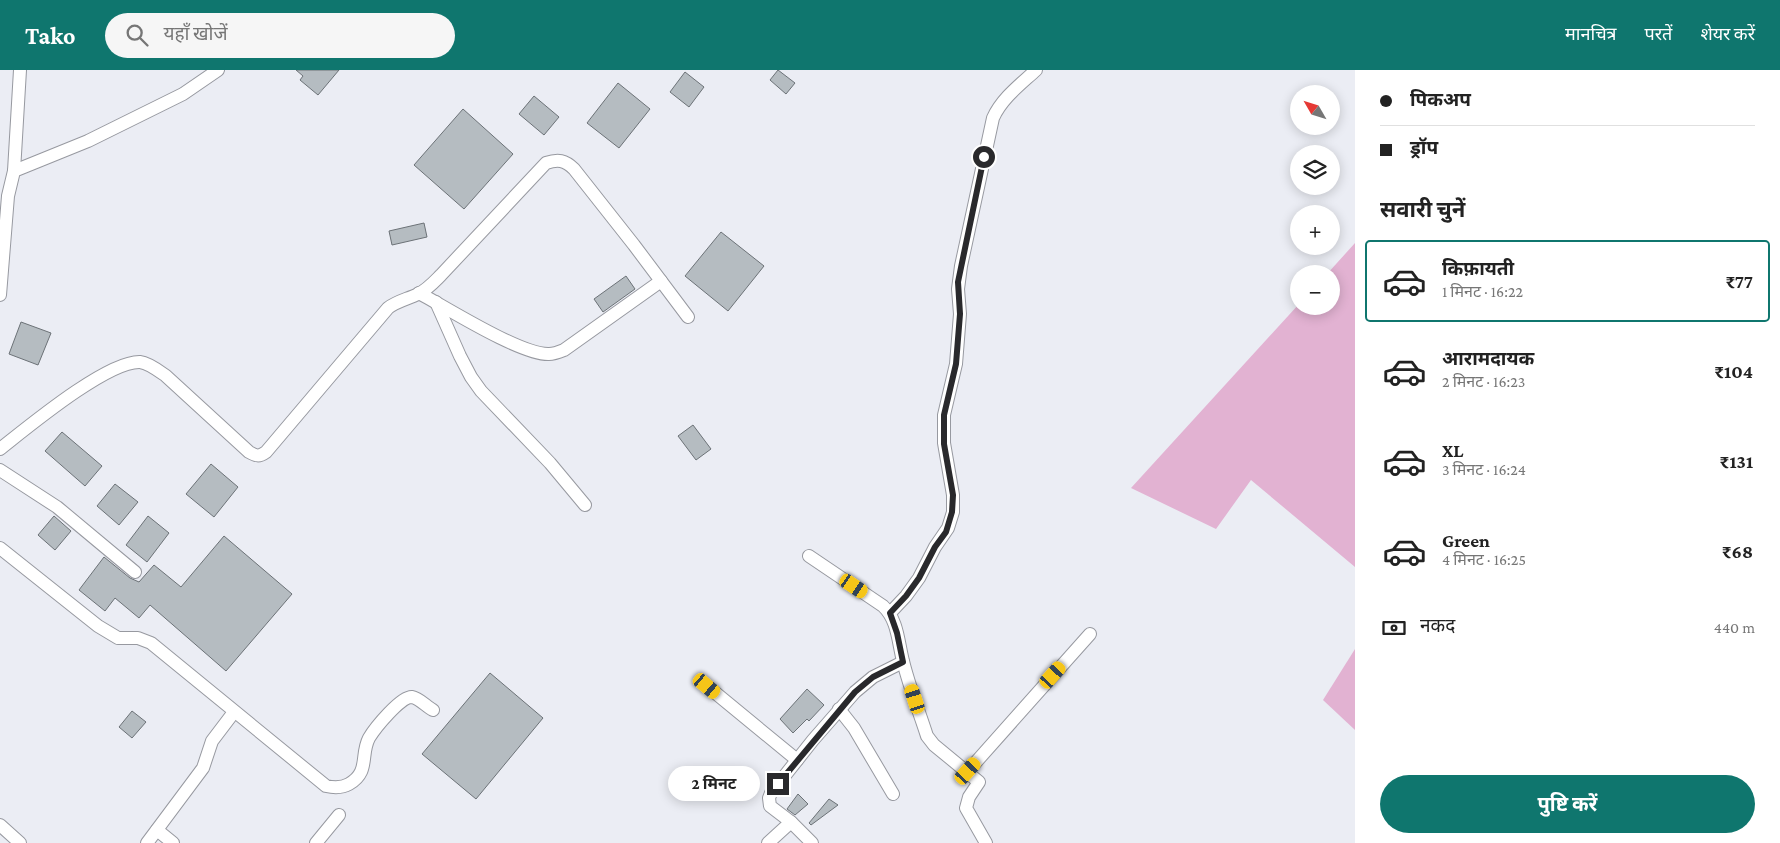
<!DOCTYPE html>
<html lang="hi">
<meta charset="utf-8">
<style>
body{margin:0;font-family:"Crimson Pro","Noto Sans Devanagari",serif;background:#f6f6f6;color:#222;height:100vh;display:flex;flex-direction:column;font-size:19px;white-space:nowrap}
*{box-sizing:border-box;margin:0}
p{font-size:16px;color:#767676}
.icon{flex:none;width:28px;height:28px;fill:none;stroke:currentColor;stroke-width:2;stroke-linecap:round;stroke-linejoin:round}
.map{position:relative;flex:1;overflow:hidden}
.panel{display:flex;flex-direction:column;background:#fff;width:425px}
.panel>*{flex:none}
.banner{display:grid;align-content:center;height:110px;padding:0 25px;background:#fff}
.needle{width:32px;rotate:309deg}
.fabs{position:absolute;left:1290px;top:15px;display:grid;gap:10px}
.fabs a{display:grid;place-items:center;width:50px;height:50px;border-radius:50%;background:#fff;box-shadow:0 2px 12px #0003;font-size:25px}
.end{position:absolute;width:22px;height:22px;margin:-11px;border:6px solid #29292c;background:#fff;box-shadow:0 0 0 2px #fff}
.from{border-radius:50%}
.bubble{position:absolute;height:35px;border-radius:18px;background:#fff;box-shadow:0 2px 12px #0003;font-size:16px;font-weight:700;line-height:35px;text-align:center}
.car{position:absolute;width:15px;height:30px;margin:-15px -8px;border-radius:6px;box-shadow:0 0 4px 1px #0007;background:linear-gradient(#f5c518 24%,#345 0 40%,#f5c518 0 76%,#345 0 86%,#f5c518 0)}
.banner b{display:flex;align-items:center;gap:18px;height:48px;font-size:19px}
.banner b+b{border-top:1px solid #e0e0e0}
.banner i{width:12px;height:12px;background:#222}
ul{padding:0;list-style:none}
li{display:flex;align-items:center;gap:15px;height:82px;margin:0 10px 8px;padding:0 15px;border:2px solid transparent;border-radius:5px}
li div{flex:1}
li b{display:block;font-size:19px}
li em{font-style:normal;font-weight:700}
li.active{border-color:#0f766e}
li>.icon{width:45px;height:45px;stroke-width:1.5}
h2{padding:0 25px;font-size:22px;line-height:60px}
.pay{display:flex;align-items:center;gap:12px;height:55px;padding:0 25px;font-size:19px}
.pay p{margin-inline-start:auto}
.action{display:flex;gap:10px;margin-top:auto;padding:10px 25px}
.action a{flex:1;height:58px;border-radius:30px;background:#0f766e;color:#fff;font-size:20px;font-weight:700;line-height:58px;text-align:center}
header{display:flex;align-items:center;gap:30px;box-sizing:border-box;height:70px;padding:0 25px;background:#0f766e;color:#fff}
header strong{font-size:24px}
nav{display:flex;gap:28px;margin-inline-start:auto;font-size:18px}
.search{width:350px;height:45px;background:#f6f6f6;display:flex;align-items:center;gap:12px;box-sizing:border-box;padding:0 18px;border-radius:28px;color:#767676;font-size:19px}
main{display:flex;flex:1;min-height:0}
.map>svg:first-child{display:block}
.green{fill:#e2b2d2}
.building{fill:#b5bcc1;stroke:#6c7277}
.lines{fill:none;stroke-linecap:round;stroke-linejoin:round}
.street-casing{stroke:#9799a0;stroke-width:14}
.street{stroke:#fff;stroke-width:12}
.route{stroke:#29292c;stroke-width:6}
</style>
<header>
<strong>Tako</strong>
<div class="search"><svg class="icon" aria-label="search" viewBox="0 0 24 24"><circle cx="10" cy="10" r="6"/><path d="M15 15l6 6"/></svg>यहाँ खोजें</div>
<nav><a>मानचित्र</a><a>परतें</a><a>शेयर करें</a></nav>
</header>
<main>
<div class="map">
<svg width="1355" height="773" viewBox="0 0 1355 773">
<rect width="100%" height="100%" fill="#ebedf4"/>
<!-- green -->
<g class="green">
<polygon points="1355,173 1355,497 1251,410 1216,459 1131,418 1299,234 1299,236 1331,236 1331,204 1327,204"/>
<polygon points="1355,579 1355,660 1323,630"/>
</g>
<!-- building -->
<g class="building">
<polygon points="296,0 339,0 318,25 300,10 303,6"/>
<polygon points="778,0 795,13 786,24 770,10"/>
<polygon points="685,2 704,17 689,37 670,22"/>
<polygon points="618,13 650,39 619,78 587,53"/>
<polygon points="534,26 559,47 544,65 519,44"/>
<polygon points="463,39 513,84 464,139 414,95"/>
<polygon points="424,153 427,167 392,175 389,161"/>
<polygon points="721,162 764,196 728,241 685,206"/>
<polygon points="626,206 635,219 603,242 594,229"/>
<polygon points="21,252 51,263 38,295 9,284"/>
<polygon points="693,355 711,379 696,390 678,366"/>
<polygon points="62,362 102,396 85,416 45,381"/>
<polygon points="211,394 238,417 214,447 186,424"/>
<polygon points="115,414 138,432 119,455 97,436"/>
<polygon points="54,446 71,461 55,480 38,465"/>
<polygon points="148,446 169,463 147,492 126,475"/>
<polygon points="224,466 292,524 226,601 150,535 139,548 115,528 105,541 79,520 104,487 130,508 139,512 154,495 181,517"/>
<polygon points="490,603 543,648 476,729 422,684"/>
<polygon points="807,619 824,635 809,651 807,649 793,663 780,649"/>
<polygon points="132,641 146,652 132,668 119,657"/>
<polygon points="798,724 808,734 795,745 787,739"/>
<polygon points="829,729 838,735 811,755 809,753"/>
</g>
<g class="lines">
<!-- street casing -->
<g class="street-casing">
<g id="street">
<polyline points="14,101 20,0"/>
<path d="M419,223c28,15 102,62 130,61 5,0 10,-2 15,-4l97,-69"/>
<polyline points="0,225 8,126 14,101 88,71 183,24 218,0"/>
<polyline points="436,232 460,286 471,307 481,321 550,393 585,435"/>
<path d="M0,379c28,-22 107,-88 140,-87 9,1 19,9 26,14l83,76c7,4 10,5 17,0l122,-144c9,-7 20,-9 30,-14 9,-4 16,-12 23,-19l105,-112c12,-4 19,-3 28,6l60,76 54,72"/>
<polyline points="0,400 57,437 135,502"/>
<path d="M0,478l98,78 20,12h20l13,5 175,143c9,2 16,2 23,-2 21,-12 11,-29 20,-46 6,-10 32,-42 43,-41 7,1 15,10 21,13"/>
<path d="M809,486l74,50c15,14 15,36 20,55 6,25 16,50 24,75l7,9 45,37 -10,15 -3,11 20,35"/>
<path d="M890,543l16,-17 13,-18 16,-31 13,-19 5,-16v-17l-9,-52v-28l12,-51 4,-50 -2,-25 3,-23 32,-148c9,-20 28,-34 43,-48"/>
<polyline points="707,616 797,690"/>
<polyline points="839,639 854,658 893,724"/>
<polyline points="968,701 1090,564"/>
<polyline points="791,752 770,736 769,728 771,723 813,670 855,622 873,607 903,592"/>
<polyline points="0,755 20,773"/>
<polyline points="157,760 173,773"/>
<polyline points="147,773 203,698 212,671 234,642"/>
<polyline points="316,773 339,745"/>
<polyline points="768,773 791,752 812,773"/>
</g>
</g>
<!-- street -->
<use href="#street" class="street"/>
</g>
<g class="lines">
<!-- route -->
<polyline class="route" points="778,714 855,622 873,607 903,592 897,563 890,543 906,526 919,508 935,477 946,462 952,442 953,425 944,374 944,345 956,294 960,244 958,212 984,87"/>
</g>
</svg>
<div class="fabs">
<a><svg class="needle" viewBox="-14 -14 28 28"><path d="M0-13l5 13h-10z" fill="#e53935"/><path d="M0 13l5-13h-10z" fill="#767676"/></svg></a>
<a><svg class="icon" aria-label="layers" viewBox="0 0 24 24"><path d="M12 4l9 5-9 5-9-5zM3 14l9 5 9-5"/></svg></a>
<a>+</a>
<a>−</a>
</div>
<i class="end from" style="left:984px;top:87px"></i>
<i class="end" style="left:778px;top:714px"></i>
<div class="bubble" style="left:668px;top:696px;width:92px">2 मिनट</div>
<i class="car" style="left:854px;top:516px;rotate:124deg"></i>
<i class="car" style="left:1053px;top:605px;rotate:42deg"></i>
<i class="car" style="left:707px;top:616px;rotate:130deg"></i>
<i class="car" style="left:915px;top:629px;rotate:342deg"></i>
<i class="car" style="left:968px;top:701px;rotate:42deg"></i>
</div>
<section class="panel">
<div class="banner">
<b><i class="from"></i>पिकअप</b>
<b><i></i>ड्रॉप</b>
</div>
<h2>सवारी चुनें</h2>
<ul>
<li class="active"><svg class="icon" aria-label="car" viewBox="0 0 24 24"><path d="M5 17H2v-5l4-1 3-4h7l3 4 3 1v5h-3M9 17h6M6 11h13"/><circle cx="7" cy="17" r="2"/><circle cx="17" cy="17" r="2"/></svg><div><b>किफ़ायती</b><p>1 मिनट · 16:22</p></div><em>₹77</em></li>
<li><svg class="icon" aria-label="car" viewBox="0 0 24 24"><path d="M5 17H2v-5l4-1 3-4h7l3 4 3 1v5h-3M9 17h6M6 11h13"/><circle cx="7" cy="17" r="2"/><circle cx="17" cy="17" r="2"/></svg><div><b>आरामदायक</b><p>2 मिनट · 16:23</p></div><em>₹104</em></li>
<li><svg class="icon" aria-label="car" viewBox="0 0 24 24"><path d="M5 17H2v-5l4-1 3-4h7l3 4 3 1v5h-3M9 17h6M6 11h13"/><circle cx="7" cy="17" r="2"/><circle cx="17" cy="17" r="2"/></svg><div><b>XL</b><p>3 मिनट · 16:24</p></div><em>₹131</em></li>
<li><svg class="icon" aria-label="car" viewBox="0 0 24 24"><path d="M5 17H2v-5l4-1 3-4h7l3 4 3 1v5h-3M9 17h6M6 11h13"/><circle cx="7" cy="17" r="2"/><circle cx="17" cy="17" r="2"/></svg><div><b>Green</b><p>4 मिनट · 16:25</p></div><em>₹68</em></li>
</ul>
<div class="pay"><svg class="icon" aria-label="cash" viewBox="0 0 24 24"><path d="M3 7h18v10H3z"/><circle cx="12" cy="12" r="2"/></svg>नकद<p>440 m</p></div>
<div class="action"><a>पुष्टि करें</a></div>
</section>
</main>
